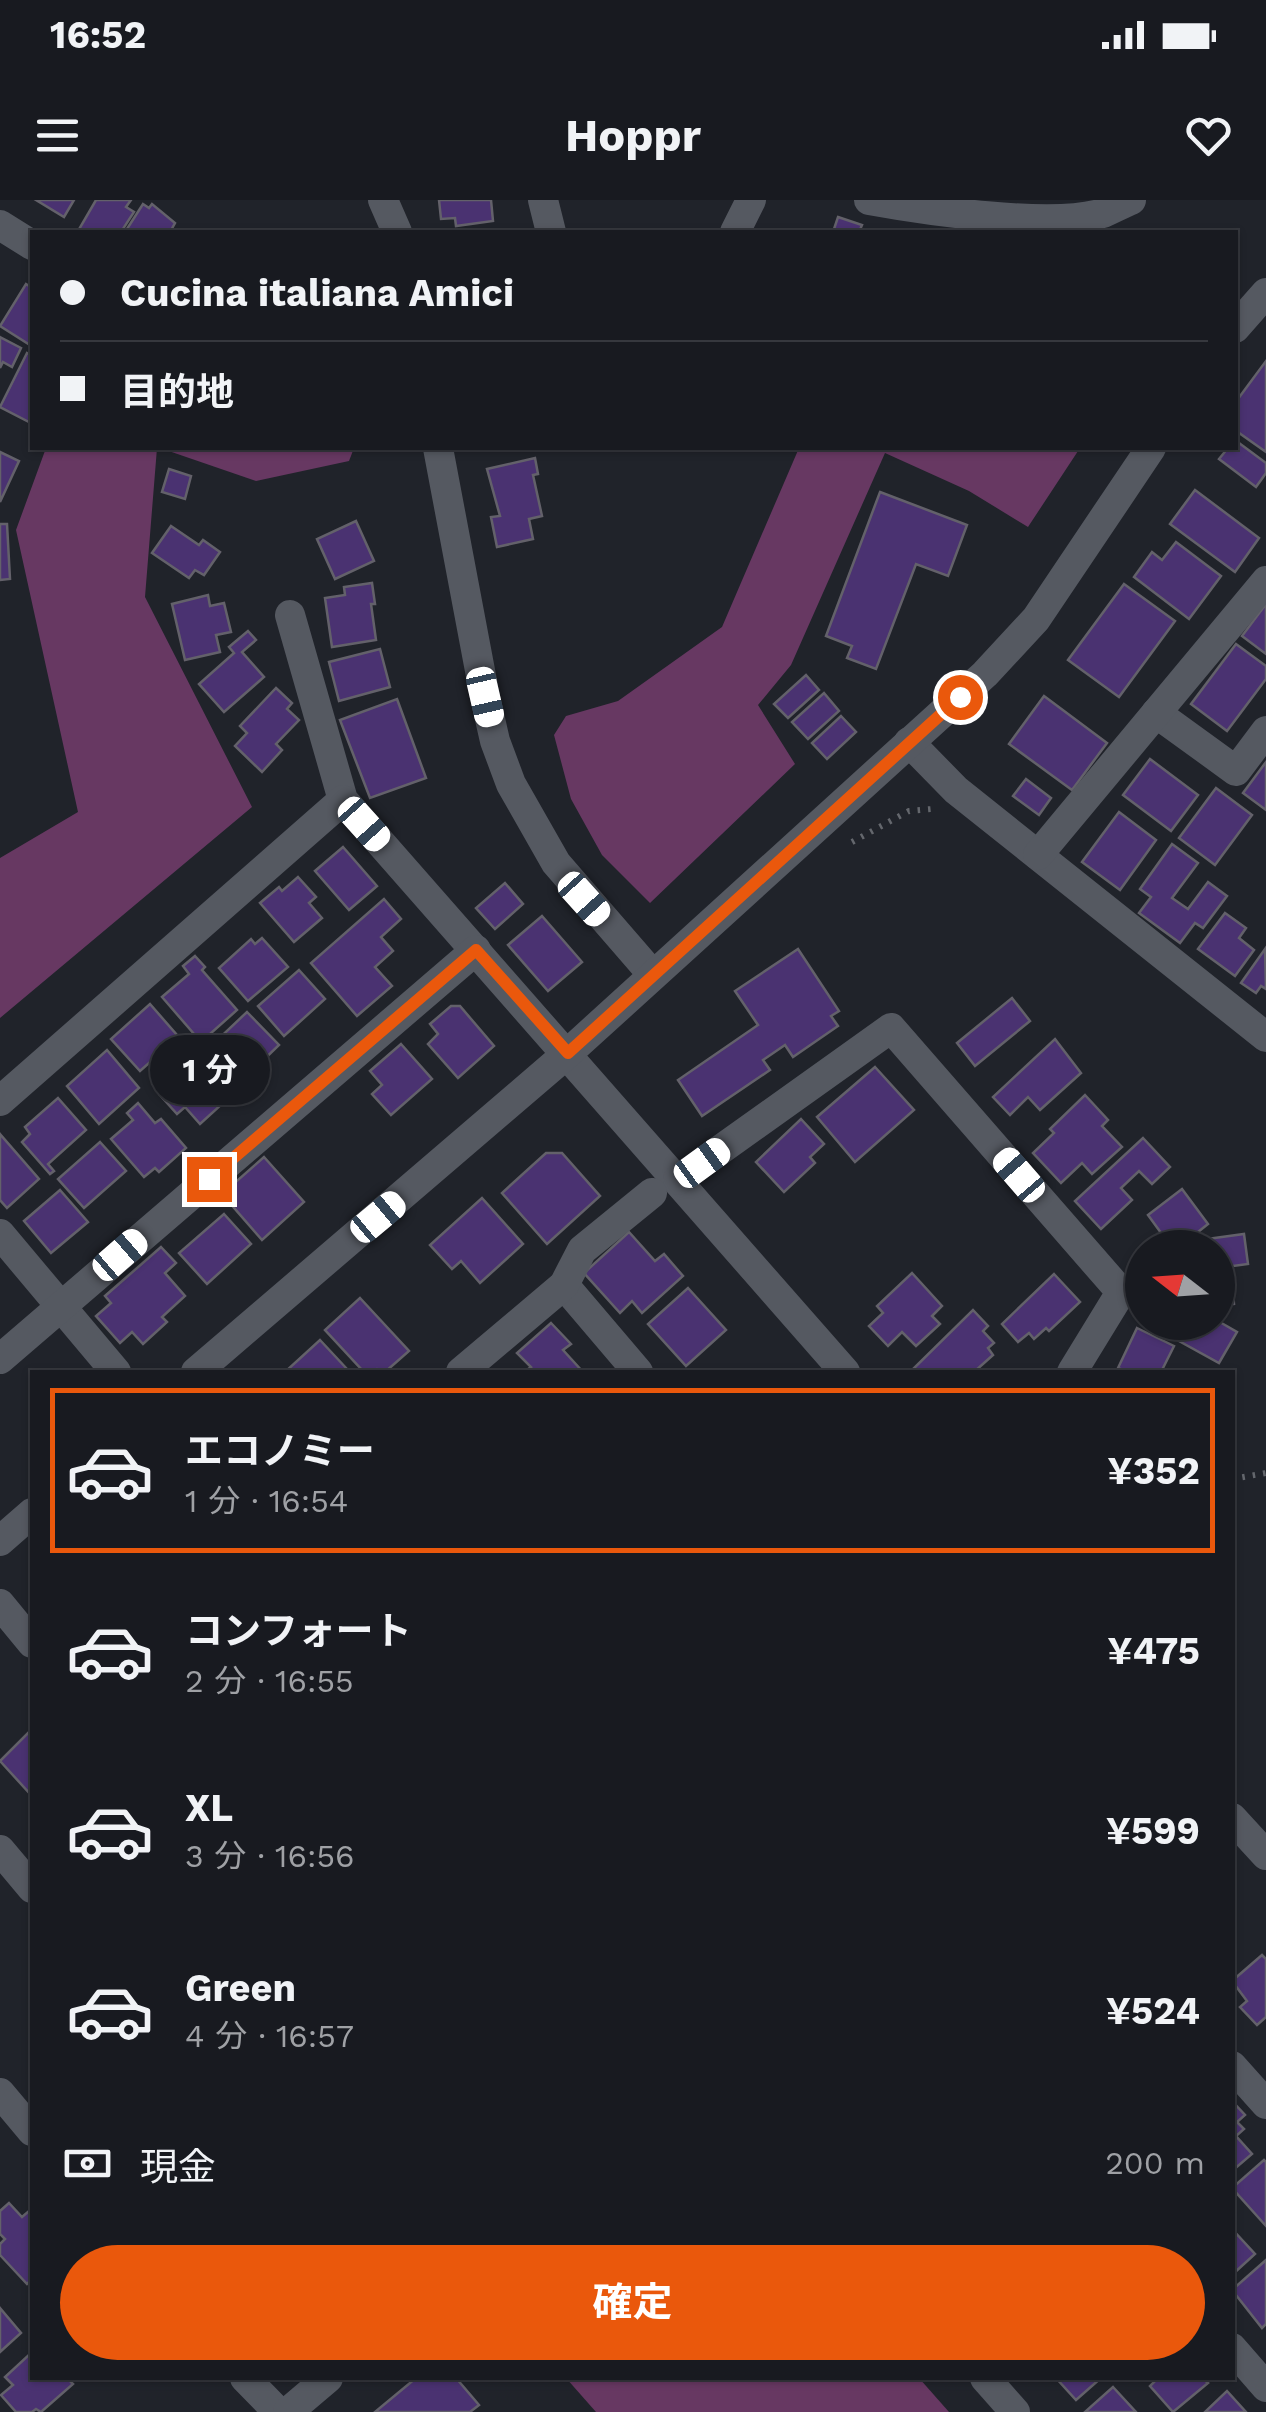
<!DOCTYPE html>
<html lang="ja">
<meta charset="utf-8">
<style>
body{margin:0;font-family:"Work Sans","Noto Sans JP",sans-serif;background:#25272d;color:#f1f3f6;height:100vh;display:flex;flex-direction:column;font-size:38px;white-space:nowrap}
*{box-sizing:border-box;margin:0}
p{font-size:32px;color:#9fa1a5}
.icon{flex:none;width:55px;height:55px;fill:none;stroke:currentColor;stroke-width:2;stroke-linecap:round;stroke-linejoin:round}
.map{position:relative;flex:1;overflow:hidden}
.drawer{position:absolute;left:30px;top:1170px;width:1205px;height:1010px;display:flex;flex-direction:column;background:#181a20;border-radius:0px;box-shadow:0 2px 8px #0004,0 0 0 2px #36383e}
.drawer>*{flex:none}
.top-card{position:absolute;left:30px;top:30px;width:1208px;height:220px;border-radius:0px;box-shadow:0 2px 8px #0004,0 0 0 2px #36383e;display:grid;align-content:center;height:220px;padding:0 30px;background:#181a20}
.needle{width:65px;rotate:287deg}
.buttons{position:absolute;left:1125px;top:1030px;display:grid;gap:20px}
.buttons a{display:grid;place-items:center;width:110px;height:110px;border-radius:50%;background:#181a20;box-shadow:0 2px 8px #0004,0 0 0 2px #36383e;font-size:50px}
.end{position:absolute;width:45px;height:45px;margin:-22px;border:12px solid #ea580c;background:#fff;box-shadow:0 0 0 5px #fff}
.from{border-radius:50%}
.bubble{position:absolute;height:70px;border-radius:35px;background:#181a20;box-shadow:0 2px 8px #0004,0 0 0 2px #36383e;font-size:32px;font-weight:700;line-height:70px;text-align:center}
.car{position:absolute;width:30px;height:60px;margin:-30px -15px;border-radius:12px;box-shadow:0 0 8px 2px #0007;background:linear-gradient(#fff 24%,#345 0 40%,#fff 0 76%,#345 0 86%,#fff 0)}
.top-card b{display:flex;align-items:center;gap:35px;height:95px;font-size:38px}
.top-card b+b{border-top:2px solid #36383e}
.top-card i{width:25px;height:25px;background:#f1f3f6}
ul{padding:18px 0 0;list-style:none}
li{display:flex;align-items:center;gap:30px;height:165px;margin:0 20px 15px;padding:0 10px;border:5px solid transparent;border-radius:0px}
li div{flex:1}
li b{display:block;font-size:38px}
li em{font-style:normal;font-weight:700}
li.active{border-color:#ea580c}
li>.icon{width:90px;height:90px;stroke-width:1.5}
.pay{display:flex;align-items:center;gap:25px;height:110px;padding:0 30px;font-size:38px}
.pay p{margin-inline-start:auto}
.action{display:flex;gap:20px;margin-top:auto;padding:20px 30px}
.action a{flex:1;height:115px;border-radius:60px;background:#ea580c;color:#fff;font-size:40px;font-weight:700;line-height:115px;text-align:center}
.status{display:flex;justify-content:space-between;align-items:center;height:70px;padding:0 50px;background:#181a20;direction:ltr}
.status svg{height:28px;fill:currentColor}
header{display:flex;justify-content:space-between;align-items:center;height:130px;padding:0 30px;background:#181a20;font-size:45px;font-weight:700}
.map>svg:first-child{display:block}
.green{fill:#673862}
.building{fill:#4a3271;stroke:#63616a;stroke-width:2.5}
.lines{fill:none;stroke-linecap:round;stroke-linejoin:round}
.path{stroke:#64676d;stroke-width:6;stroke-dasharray:2.5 8;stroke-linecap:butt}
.minor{stroke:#555961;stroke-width:30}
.route{stroke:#ea580c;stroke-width:12}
</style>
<div class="status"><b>16:52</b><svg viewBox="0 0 49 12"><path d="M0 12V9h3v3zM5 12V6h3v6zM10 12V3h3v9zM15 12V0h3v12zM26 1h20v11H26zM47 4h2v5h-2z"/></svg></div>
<header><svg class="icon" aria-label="menu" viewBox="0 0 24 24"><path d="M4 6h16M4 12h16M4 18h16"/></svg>Hoppr<svg class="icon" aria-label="heart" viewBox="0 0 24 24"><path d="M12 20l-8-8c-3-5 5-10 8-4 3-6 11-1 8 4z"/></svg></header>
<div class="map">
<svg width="1266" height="2212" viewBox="0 0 1266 2212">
<rect width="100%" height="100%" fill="#20232a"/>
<!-- green -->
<g class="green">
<polygon points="46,248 157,248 145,397 252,607 0,818 0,658 78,612 16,330"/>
<polygon points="160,248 354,248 349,261 256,281"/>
<polygon points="799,248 1080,248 1028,327 969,291 885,253 791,465 758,505 795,564 650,703 602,655 571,599 554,535 566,516 618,501 722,427"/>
<polygon points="566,2178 919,2178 949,2212 596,2212"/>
</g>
<!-- building -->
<g class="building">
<polygon points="36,0 74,0 64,17"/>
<polygon points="96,0 131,0 126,7 134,12 121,32 78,31"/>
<polygon points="439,0 491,0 493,21 456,26 455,18 441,19"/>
<polygon points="143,4 149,8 152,4 175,23 170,32 125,32"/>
<polygon points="838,17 862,25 859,32 833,32"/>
<polygon points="26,84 32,88 30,145 0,126"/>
<polygon points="0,137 21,148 12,167 3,162 0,168"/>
<polygon points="27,153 32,156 32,214 29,222 0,207"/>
<polygon points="1266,161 1266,252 1235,230 1235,203"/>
<polygon points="1235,240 1266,263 1266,273 1256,287 1219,259 1228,248 1235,248"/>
<polygon points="0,252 19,261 0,302"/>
<polygon points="535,258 538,274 533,275 542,316 529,319 533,339 497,347 491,317 500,316 487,269"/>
<polygon points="169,269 191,276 185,299 162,292"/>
<polygon points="1195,290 1259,338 1235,372 1170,324"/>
<polygon points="880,292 967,325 948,376 916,364 876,469 847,458 852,446 826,436"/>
<polygon points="356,321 374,361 335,379 317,339"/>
<polygon points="0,324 7,324 10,379 0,380"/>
<polygon points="171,326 199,345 203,340 220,352 204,375 195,370 189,378 152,353"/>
<polygon points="1176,342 1221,376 1189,419 1134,377 1152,352 1162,360"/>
<polygon points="372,383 375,404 371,404 376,440 332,447 325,398 345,395 344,387"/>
<polygon points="1124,384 1175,421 1119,497 1068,460"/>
<polygon points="208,395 210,406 224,403 231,432 216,435 220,452 185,460 172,404"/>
<polygon points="1266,404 1266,454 1242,436"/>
<polygon points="248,431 256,440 242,452 264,477 224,512 199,484 234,453 229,447"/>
<polygon points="1236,444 1266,466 1266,479 1227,531 1191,504"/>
<polygon points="380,449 390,487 339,501 329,462"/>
<polygon points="806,475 819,490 788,518 774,504"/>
<polygon points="276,488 292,503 287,509 299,520 276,544 282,550 262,572 235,546 247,533 240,526"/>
<polygon points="824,493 839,511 808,539 792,522"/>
<polygon points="1044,496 1107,543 1072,590 1009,544"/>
<polygon points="397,499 426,578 370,598 340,520"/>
<polygon points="841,516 856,532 827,559 812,543"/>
<polygon points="1150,559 1198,595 1171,631 1123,595"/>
<polygon points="1266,562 1266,610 1243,593"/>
<polygon points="1026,579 1051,598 1039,615 1013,596"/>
<polygon points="1216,588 1252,615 1215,665 1179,638"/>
<polygon points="1119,612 1156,640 1120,690 1082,662"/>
<polygon points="1172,644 1198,663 1172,698 1188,709 1208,682 1227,696 1203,728 1195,723 1180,743 1139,713 1151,697 1140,689"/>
<polygon points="343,647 377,686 349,710 315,671"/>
<polygon points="298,677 316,697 309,703 322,718 294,742 260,703 279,687 282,691"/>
<polygon points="505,683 523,704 495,729 476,708"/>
<polygon points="384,699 401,719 381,737 393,751 375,767 392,786 357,816 311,763"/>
<polygon points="1225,713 1246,728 1239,738 1254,750 1235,776 1198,749"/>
<polygon points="542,716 582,762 548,791 508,745"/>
<polygon points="262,738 288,767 248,801 219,768 251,739 255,744"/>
<polygon points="798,749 839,811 831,816 838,826 793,857 785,845 763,860 770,870 702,916 678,880 758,825 735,791"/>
<polygon points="1265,749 1266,789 1261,786 1256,793 1241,783"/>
<polygon points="195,756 205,767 202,770 237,810 201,842 162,797 189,774 183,766"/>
<polygon points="299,770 325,799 284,836 258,806"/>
<polygon points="1012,798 1030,821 975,866 957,843"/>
<polygon points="150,804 177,835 174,837 181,845 163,861 158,855 140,871 111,839"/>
<polygon points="451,806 460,806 494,846 458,878 428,844 438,834 430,824"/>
<polygon points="247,812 279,845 243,880 211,846"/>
<polygon points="1055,839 1081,873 1040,910 1028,897 1010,915 993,897"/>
<polygon points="401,844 432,879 391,915 372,894 382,885 370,871"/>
<polygon points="107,850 139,888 99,924 67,886"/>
<polygon points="202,858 233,894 200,924 185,907 177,914 160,895"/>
<polygon points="875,867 914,910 855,962 817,917"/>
<polygon points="1085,895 1108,920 1102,926 1122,947 1092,974 1082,963 1061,983 1033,953 1054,933 1050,929"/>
<polygon points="58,898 86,930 48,964 54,971 50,974 22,942 30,934 25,927"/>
<polygon points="138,903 155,923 161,919 186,948 159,972 155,968 144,977 111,939 133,920 127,913"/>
<polygon points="801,919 824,944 810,957 815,963 784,992 756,962"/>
<polygon points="0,934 39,979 7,1008 0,1000"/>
<polygon points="1143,938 1170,967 1152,984 1139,971 1121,988 1132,1000 1101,1029 1075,1001"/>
<polygon points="100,942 126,971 84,1008 58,979"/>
<polygon points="546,953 562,953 600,996 547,1044 502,993"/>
<polygon points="264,957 304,1002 262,1040 222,994"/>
<polygon points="1182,989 1208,1024 1178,1048 1172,1048 1148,1015"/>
<polygon points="60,990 88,1022 51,1053 24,1021"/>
<polygon points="482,998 523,1044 480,1083 461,1061 452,1069 430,1045"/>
<polygon points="224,1014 251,1044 207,1084 179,1053"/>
<polygon points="629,1032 655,1061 664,1054 683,1076 642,1113 632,1101 620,1113 584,1073"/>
<polygon points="1244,1034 1248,1064 1218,1068 1218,1048 1186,1048 1185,1042"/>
<polygon points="161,1047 176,1063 165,1073 185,1096 162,1117 167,1122 143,1144 132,1132 120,1143 96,1116 111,1103 105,1096"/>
<polygon points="912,1073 942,1106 932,1116 940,1124 916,1146 902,1132 888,1146 869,1126 883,1113 877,1106"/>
<polygon points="1054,1074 1080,1102 1049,1131 1046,1128 1034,1139 1029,1133 1018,1142 1002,1124"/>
<polygon points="1232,1078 1234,1104 1218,1106 1218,1080"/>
<polygon points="688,1088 726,1130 686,1166 648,1124"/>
<polygon points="360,1098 409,1151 385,1172 377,1169 364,1172 325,1130"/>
<polygon points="973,1110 988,1126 983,1131 994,1143 988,1148 993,1155 974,1172 910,1172"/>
<polygon points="1218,1121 1237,1132 1219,1163 1179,1141 1188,1122"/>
<polygon points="551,1123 571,1144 563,1150 583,1172 524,1172 531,1167 517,1153"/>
<polygon points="1137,1128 1174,1146 1161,1172 1128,1172 1118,1168"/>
<polygon points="320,1140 347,1169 343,1172 285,1172"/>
<polygon points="32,1529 32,1596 0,1561"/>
<polygon points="1262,1755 1266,1759 1266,1817 1257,1825 1240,1807 1247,1801 1232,1781"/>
<polygon points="1232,1901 1245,1915 1237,1922 1244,1929 1236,1936 1252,1954 1232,1971"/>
<polygon points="1264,1960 1266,1962 1266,2026 1232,1988"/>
<polygon points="9,2003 22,2017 29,2011 32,2015 32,2079 27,2084 0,2055 0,2044 5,2039 0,2034 0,2011"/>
<polygon points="1232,2029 1255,2054 1233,2074 1232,2073"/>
<polygon points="1266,2060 1266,2124 1262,2128 1232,2090"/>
<polygon points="0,2108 21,2133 0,2152"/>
<polygon points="32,2152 32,2178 67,2178 73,2184 41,2212 36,2209 32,2212 16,2212 1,2195 13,2185 5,2177"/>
<polygon points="416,2178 456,2178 479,2205 470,2212 375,2212"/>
<polygon points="1056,2178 1101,2178 1076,2200"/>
<polygon points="1158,2178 1202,2178 1208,2183 1173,2212 1150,2186"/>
<polygon points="1113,2187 1136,2212 1085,2212"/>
<polygon points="1227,2191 1246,2212 1205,2212"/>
</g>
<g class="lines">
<!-- path -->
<g class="path">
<polyline points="852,642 909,611 932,609"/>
<polyline points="1232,1279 1266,1273"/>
</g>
<!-- minor -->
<g class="minor">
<polyline points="383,0 397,32"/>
<polyline points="543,0 551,32"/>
<path d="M869,0c55,10 183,29 234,13 9,-4 19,-9 28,-13"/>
<polyline points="0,25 32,45"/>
<polyline points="735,32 751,0"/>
<polyline points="1235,128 1266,93"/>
<polyline points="438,248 485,497 495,541 511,584 556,663 653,775"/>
<polyline points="290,415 343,600 845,1172"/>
<polyline points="1156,513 1236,571 1266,531"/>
<polyline points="909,542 956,590 1266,837"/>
<polyline points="1038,655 1266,381"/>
<polyline points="0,901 343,600"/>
<polyline points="678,980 891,828 1121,1092 1072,1172"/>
<polyline points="0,1034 116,1172"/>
<polyline points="564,1085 638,1172"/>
<polyline points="0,1159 476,750"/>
<polyline points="196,1172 568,853 985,474 1036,419 1151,248"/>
<polyline points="461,1172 564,1085 582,1050 652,993"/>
<polyline points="0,1341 32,1313"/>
<polyline points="0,1404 32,1443"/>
<polyline points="1232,1618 1266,1655"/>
<polyline points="0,1650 32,1688"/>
<polyline points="1232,1866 1266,1904"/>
<polyline points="0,1893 32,1931"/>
<polyline points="1232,2148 1266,2187"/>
<polyline points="245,2178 278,2212"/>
<polyline points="985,2178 1015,2212"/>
<polyline points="288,2212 328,2178"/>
</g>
</g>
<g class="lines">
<!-- route -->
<polyline class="route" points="209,979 476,750 568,853 960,497"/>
</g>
</svg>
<div class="buttons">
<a><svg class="needle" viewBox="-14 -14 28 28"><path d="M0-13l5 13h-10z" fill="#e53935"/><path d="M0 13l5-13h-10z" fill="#9fa1a5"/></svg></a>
</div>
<i class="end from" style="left:960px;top:497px"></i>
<i class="end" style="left:209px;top:979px"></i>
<div class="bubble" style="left:150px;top:835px;width:120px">1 分</div>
<i class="car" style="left:485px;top:497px;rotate:167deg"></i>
<i class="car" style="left:364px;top:624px;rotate:138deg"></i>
<i class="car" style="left:584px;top:699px;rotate:138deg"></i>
<i class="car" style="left:702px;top:963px;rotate:54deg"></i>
<i class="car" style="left:1019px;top:975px;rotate:319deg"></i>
<i class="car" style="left:378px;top:1017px;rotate:50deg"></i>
<i class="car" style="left:120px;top:1055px;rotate:49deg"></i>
<div class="top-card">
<b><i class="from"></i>Cucina italiana Amici</b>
<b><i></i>目的地</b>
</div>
<section class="drawer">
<ul>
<li class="active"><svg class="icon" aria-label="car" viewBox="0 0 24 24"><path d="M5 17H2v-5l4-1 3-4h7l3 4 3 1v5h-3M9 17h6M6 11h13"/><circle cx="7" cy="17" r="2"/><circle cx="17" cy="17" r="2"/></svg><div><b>エコノミー</b><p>1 分 · 16:54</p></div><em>¥352</em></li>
<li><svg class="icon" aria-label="car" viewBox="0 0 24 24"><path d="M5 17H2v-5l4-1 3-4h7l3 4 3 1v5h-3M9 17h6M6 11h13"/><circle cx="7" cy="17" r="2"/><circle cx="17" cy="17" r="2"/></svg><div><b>コンフォート</b><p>2 分 · 16:55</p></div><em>¥475</em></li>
<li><svg class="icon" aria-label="car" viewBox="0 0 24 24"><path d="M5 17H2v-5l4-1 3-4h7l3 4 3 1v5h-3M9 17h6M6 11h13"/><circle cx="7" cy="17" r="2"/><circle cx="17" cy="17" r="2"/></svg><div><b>XL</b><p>3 分 · 16:56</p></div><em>¥599</em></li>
<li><svg class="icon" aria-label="car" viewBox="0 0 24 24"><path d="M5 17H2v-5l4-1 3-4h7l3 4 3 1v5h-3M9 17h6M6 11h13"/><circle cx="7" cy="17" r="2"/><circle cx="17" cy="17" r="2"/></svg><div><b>Green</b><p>4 分 · 16:57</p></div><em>¥524</em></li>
</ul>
<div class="pay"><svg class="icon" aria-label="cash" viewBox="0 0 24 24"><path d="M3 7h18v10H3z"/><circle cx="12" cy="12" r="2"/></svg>現金<p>200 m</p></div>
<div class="action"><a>確定</a></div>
</section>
</div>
